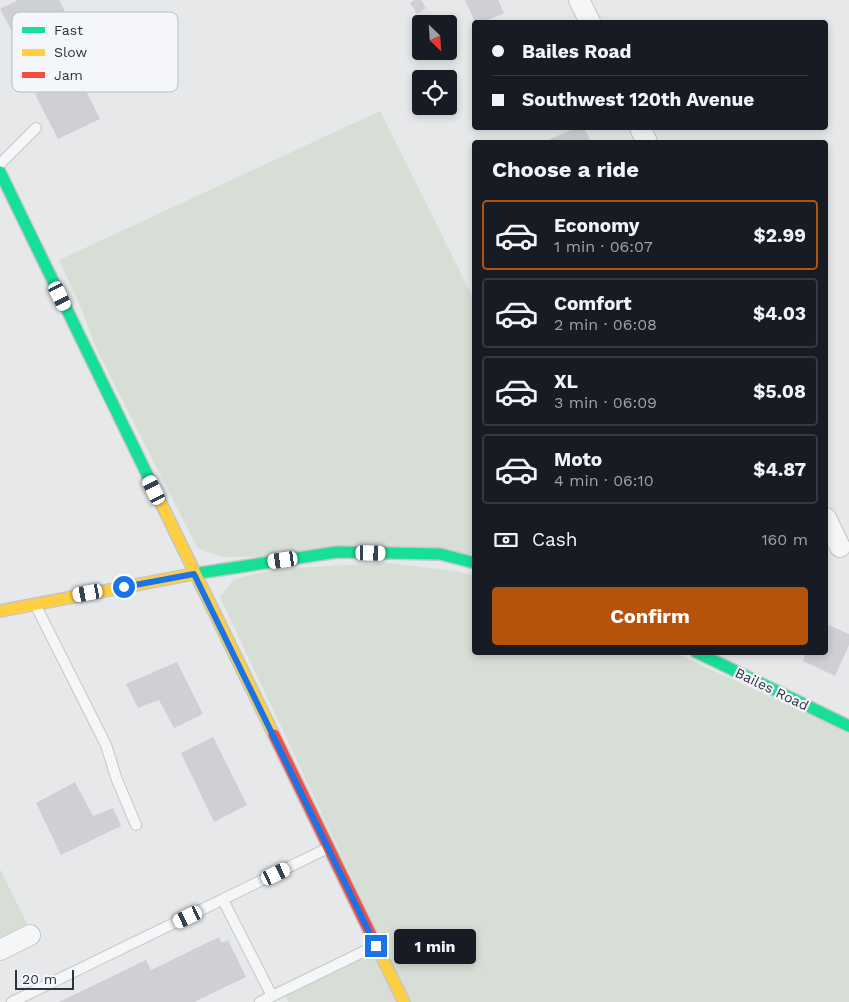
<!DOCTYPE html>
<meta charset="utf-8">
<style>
body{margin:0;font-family:"Work Sans",sans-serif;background:#242831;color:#f1f3f6;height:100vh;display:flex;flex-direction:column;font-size:19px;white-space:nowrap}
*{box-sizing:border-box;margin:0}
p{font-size:16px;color:#9ea1a6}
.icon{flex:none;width:28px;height:28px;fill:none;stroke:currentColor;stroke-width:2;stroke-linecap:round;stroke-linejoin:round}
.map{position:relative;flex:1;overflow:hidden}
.panel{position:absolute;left:472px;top:140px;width:356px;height:515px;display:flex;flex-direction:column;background:#171b24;border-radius:5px;box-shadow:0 2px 8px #0003}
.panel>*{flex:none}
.banner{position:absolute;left:472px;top:20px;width:356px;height:110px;border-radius:5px;box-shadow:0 2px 8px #0003;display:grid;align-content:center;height:110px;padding:0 20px;background:#171b24}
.needle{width:32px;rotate:155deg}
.fabs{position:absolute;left:412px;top:15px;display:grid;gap:10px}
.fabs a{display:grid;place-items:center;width:45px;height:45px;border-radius:5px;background:#171b24;box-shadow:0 2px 8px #0003;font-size:25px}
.scale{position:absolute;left:15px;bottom:12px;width:59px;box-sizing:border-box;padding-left:5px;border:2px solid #2b3445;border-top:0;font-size:14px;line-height:18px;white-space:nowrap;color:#2b3445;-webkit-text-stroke:4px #f4f6f9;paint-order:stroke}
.end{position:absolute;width:22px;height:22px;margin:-11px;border:6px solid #1a73e8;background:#fff;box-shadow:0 0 0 2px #fff}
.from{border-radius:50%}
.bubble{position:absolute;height:35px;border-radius:5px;background:#171b24;box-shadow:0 2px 8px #0003;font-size:16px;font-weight:700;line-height:35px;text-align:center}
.car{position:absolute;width:15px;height:30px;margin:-15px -8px;border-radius:6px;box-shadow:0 0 4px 1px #0007;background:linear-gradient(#fff 24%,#345 0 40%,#fff 0 76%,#345 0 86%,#fff 0)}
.banner b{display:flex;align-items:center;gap:18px;height:48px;font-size:19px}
.banner b+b{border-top:1px solid #363941}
.banner i{width:12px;height:12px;background:#f1f3f6}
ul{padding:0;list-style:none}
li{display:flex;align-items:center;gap:15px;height:70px;margin:0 10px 8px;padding:0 10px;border:2px solid #363941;border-radius:5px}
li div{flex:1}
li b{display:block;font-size:19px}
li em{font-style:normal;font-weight:700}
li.selected{border-color:#b45309}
li>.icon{width:45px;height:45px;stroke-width:1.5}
h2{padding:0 20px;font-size:22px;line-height:60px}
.pay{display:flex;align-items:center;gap:12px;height:55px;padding:0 20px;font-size:19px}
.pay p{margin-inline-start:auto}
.button{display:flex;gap:10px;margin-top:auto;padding:10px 20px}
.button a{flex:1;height:58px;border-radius:5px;background:#b45309;color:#fff;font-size:20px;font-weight:700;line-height:58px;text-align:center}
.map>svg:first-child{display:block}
.green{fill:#d6ded6}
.building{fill:#ced0d3}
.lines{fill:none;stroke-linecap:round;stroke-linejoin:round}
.lane-casing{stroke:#c4c6c8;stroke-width:12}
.street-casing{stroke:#c4c6c8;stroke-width:22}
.fast-casing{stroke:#c4c6c8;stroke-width:14}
.slow-casing{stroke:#c4c6c8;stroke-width:14}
.jam-casing{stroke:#c4c6c8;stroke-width:14}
.lane{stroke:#f5f6f7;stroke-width:10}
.street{stroke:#f5f6f7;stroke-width:20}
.fast{stroke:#16e098;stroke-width:11}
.slow{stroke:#ffcf43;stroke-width:11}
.jam{stroke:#f24e42;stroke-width:11}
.route{stroke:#1a73e8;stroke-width:6}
.labels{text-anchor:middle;stroke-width:4.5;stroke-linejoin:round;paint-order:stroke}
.street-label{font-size:14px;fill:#2b3445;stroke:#f4f6f9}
.key{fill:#f4f6f9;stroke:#b8bcc3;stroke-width:1}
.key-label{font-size:14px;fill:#2b3445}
</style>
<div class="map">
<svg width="849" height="1002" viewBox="0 0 849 1002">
<rect width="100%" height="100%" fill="#e6e8ea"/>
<!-- green -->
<g class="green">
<polygon points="380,111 475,302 475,554 225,557 206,552 197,547 96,348 82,310 59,260"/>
<polygon points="388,563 456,571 475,576 475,652 675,653 849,733 849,1002 288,1002 285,994 384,946 220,597 234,579 276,569"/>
<polygon points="0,869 31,932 0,947"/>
</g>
<!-- building -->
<g class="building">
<polygon points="18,0 59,0 80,40 30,66 0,9"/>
<polygon points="414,0 421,0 426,8 417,14 410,3"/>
<polygon points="465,0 498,0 504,13 483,22 475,22"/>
<polygon points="61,80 66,91 82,83 100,119 58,139 35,94"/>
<polygon points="576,128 584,128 591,142 543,142"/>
<polygon points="826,624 849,634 849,645 835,676 803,661 806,652 826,652"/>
<polygon points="177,662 203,714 174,728 159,700 138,708 126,684"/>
<polygon points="213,737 247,805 214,822 181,753"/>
<polygon points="75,782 93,816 113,808 121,826 61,855 36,803"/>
<polygon points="219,937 222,943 228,940 246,977 194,1002 59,1002 146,960 151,970"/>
</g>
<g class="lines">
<!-- lane casing -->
<g class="lane-casing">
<g id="lane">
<polyline points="0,164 36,128"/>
<polyline points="36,606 106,745 117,780 136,825"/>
<polyline points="223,900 272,996"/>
<polyline points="12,1002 328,848"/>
<polyline points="260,1002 375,946"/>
</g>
</g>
<!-- street casing -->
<g class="street-casing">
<g id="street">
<polyline points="579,0 590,22"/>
<polyline points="640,128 647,142"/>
<polyline points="826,518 840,547"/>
<polyline points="0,950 30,935"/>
</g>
</g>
<!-- fast casing -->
<g class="fast-casing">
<g id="fast">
<polyline points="0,172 160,501"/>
<polyline points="193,574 337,552 440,554 475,563"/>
<polyline points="696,652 849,726"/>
</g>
</g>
<!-- slow casing -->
<g class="slow-casing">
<g id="slow">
<polyline points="160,501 274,735"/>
<polyline points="0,611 193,574"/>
<polyline points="375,943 404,1002"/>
</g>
</g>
<!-- jam casing -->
<g class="jam-casing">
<polyline id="jam" points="274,735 375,943"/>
</g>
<!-- lane -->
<use href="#lane" class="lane"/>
<!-- street -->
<use href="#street" class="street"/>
<!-- fast -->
<use href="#fast" class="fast"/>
<!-- slow -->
<use href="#slow" class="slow"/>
<!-- jam -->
<use href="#jam" class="jam"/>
</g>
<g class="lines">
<!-- route -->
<polyline class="route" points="124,587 194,574 376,946"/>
</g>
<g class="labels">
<!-- street labels -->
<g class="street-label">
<text transform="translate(772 689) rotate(26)" y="5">Bailes Road</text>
</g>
</g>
<!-- legend -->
<rect x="12" y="12" width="166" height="80" rx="8" class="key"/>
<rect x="22" y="27" width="23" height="6" fill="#16e098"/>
<rect x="22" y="49" width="23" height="7" fill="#ffcf43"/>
<rect x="22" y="72" width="23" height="6" fill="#f24e42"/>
<g class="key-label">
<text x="54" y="35">Fast</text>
<text x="54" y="57">Slow</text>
<text x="54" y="80">Jam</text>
</g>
</svg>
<div class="fabs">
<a><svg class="needle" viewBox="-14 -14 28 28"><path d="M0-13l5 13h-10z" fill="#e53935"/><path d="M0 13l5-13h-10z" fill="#9ea1a6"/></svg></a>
<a><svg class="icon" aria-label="locate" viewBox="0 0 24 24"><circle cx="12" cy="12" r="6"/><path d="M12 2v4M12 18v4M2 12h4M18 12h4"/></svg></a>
</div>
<div class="scale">20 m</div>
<i class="end from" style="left:124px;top:587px"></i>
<i class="end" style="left:376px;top:946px"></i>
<div class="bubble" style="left:394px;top:929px;width:82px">1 min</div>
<i class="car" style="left:60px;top:296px;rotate:154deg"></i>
<i class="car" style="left:154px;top:490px;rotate:334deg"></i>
<i class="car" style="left:371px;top:553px;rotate:91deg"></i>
<i class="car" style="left:283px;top:560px;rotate:262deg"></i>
<i class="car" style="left:88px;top:593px;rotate:260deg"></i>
<i class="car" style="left:276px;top:874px;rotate:64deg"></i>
<i class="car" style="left:188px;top:917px;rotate:244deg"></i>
<div class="banner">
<b><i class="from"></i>Bailes Road</b>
<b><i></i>Southwest 120th Avenue</b>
</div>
<section class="panel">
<h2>Choose a ride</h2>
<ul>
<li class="selected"><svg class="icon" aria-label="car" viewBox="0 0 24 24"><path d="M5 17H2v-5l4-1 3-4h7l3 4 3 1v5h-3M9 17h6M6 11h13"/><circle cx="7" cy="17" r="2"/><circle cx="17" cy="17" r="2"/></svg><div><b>Economy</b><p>1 min · 06:07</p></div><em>$2.99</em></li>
<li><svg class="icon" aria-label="car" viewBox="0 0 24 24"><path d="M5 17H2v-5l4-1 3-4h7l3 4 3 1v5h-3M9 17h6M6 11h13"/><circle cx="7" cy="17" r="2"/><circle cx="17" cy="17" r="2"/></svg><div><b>Comfort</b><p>2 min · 06:08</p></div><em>$4.03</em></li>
<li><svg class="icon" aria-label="car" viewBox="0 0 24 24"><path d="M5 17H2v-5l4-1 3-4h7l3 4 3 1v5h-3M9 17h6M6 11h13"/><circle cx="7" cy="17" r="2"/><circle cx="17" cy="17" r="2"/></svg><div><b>XL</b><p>3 min · 06:09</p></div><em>$5.08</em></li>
<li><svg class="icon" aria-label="car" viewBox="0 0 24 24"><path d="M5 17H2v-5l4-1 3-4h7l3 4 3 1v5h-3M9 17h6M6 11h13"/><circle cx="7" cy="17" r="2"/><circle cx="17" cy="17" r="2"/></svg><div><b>Moto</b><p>4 min · 06:10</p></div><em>$4.87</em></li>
</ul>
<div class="pay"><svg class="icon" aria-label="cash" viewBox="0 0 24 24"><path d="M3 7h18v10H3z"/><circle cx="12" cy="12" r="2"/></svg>Cash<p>160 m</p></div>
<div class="button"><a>Confirm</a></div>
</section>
</div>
